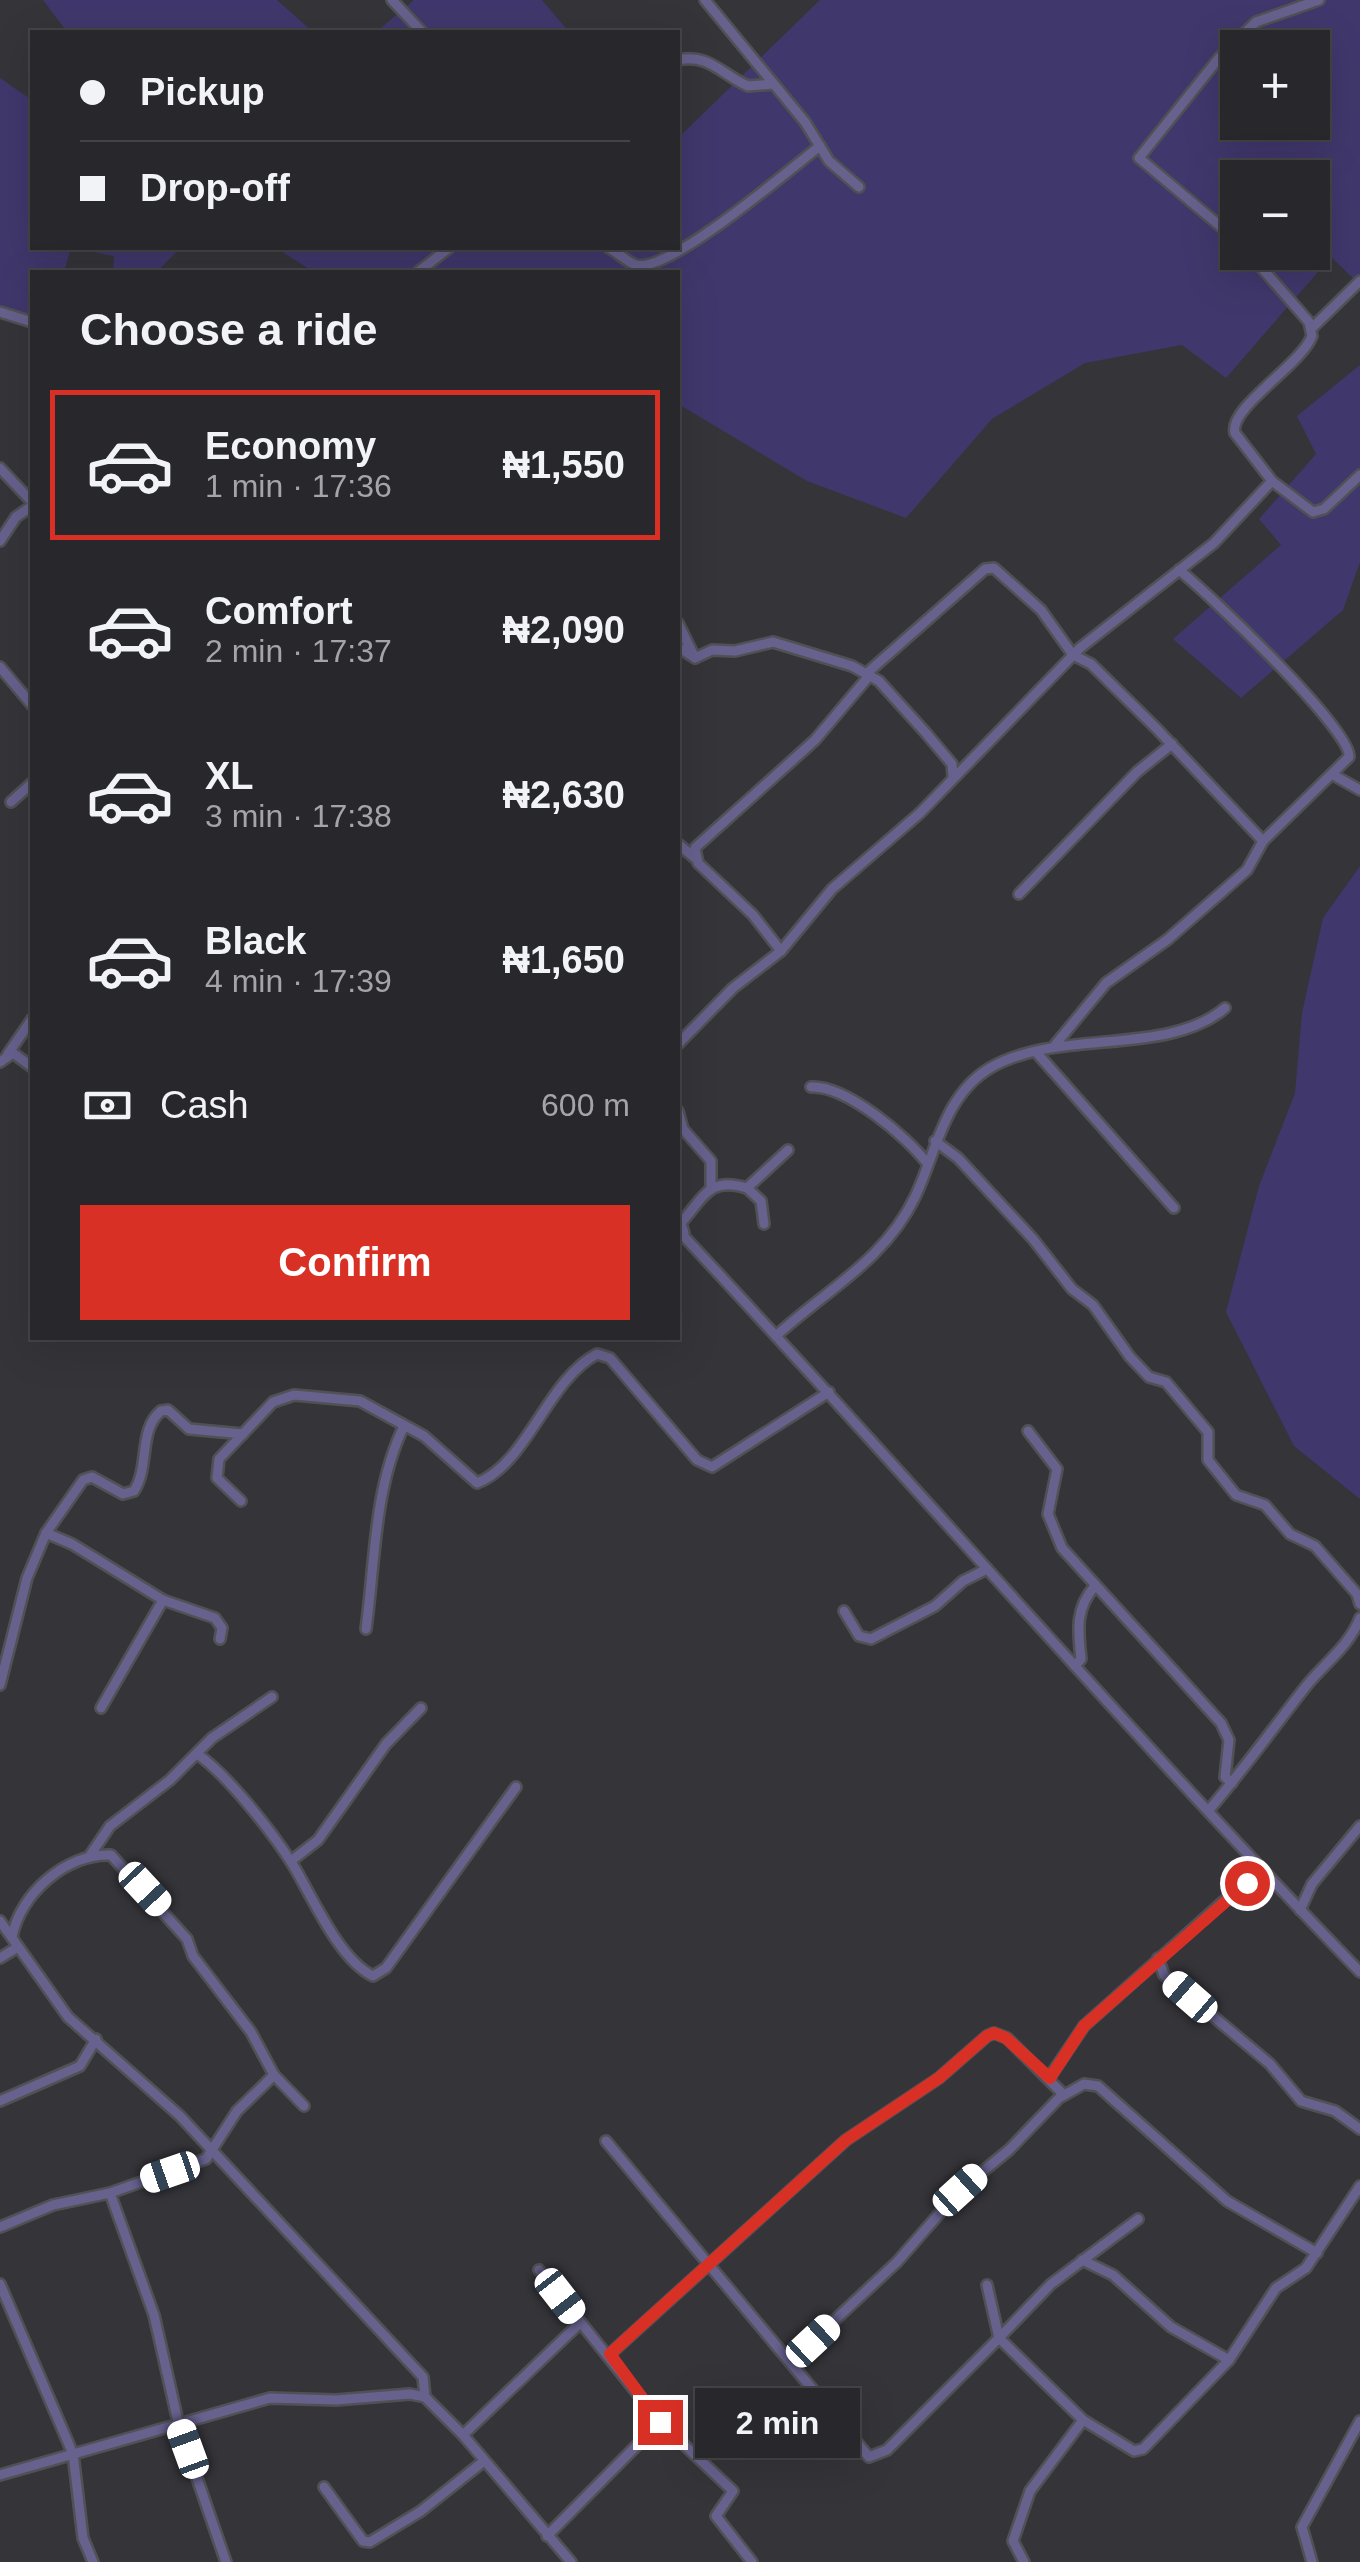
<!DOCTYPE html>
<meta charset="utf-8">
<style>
body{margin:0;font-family:Helvetica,sans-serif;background:#343337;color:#f1f3f6;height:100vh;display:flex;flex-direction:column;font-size:38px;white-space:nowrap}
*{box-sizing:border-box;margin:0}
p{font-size:32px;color:#a5a5a9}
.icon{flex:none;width:55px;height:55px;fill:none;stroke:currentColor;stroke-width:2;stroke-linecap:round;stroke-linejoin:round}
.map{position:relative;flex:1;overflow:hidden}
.panel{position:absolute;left:30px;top:270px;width:650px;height:1070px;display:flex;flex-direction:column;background:#28272b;border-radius:0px;box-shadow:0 10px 40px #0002,0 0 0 2px #444447}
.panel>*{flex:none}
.top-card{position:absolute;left:30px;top:30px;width:650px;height:220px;border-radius:0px;box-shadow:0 10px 40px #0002,0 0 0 2px #444447;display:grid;align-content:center;height:220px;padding:0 50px;background:#28272b}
.buttons{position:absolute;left:1220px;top:30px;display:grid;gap:20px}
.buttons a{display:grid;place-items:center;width:110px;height:110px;border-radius:0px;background:#28272b;box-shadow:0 10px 40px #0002,0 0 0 2px #444447;font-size:50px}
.end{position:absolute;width:45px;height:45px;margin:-22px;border:12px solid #d93025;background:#fff;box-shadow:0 0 0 5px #fff}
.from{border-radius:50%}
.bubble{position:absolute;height:70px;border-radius:0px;background:#28272b;box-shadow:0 10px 40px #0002,0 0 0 2px #444447;font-size:32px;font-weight:600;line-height:70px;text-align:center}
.car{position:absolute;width:30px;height:60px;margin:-30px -15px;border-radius:12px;box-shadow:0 0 8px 2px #0007;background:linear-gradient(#fff 24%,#345 0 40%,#fff 0 76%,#345 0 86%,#fff 0)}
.top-card b{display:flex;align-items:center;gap:35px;height:95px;font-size:38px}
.top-card b+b{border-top:2px solid #444447}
.top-card i{width:25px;height:25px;background:#f1f3f6}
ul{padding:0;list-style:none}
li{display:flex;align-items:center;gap:30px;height:150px;margin:0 20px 15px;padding:0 30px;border:5px solid transparent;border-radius:0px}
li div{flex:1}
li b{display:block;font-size:38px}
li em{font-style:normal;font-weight:600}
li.selected{border-color:#d93025}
li>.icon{width:90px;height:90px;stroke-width:1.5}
h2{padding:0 50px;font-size:45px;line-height:120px}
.pay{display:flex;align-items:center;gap:25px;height:110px;padding:0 50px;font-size:38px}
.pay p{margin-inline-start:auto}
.action{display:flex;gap:20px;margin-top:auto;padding:20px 50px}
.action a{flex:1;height:115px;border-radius:0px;background:#d93025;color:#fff;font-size:40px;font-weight:600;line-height:115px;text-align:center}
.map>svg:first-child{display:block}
.green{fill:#40376c;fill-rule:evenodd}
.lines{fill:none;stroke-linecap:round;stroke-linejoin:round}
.minor-casing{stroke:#515054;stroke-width:14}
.minor{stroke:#66618d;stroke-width:9}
.route{stroke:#d93025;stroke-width:12}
</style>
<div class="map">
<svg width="1360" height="2562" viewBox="0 0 1360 2562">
<rect width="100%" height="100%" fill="#353439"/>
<!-- green -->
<g class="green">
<polygon points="43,0 277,0 313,32 67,32"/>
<polygon points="414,0 542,0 569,32 376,32"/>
<path d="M820,0h540v285l-29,-28 -105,121 -44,-33 -97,18 -93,56 -86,99 -99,-37 -129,-77v-132h-364l-38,-24h402v-110zM1238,48h74v74h-74zM1238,178h74v74h-74z"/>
<polygon points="0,78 32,100 32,248 180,248 157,272 113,272 114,256 71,248 64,272 32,272 32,317 0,306"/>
<polygon points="1360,365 1360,562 1343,610 1241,698 1173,639 1281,545 1259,519 1316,454 1297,416"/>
<polygon points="1360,866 1360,1499 1294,1446 1226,1312 1259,1186 1295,1093 1302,1013 1323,918"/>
</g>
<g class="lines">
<!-- minor casing -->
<g class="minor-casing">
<g id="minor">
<polyline points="392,0 422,32"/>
<polyline points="705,0 805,122 829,161 859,187"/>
<path d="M678,60c31,-7 44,15 70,26l25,-2"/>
<polyline points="1238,241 1139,158 1219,58 1256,22 1319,0"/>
<path d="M609,248c8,4 18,14 27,17 32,9 154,-96 184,-119"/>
<path d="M1248,252l61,70 3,14c-11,29 -84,72 -77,97l37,48 41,31 11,-3 36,-34"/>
<polyline points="418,272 449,248"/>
<polyline points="0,312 32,322"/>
<polyline points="1312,328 1360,281"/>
<polyline points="0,468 32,502"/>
<polyline points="0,541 16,517 32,506"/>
<polyline points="678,623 695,658"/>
<polyline points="678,647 692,656"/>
<polyline points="695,658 712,650 735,651 773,642 852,666 879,681 925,732 952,764 953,777"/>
<polyline points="0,667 32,705"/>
<polyline points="866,674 985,569 994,568 1041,610 1073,655 1091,664 1156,728 1263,841"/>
<polyline points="1335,776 1360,790"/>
<polyline points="11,802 32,783"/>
<polyline points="678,844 695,858"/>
<polyline points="1019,894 1137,772 1172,744"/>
<polyline points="781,951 753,915 698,863 695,848 815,740 869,676"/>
<polyline points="678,1044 733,988 781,951 832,889 920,813 1080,648 1214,543 1272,481"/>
<path d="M1055,1045l51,-62 61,-43 80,-70 16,-29 86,-84c4,-26 -143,-166 -170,-187"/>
<polyline points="1036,1052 1174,1208"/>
<polyline points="8,1054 32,1019"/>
<polyline points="0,1062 13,1053 32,1067"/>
<path d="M811,1087c35,-2 95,49 116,76"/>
<polyline points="678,1111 683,1129 711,1161 711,1188"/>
<polyline points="935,1141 958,1158 1033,1239 1072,1289 1093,1305 1130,1357 1149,1377 1166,1382 1208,1432 1208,1460 1236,1495 1265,1505 1290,1534 1315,1546 1357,1594 1360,1604"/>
<polyline points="747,1188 761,1201 764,1224"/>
<path d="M678,1230c229,245 448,500 682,742"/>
<path d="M684,1233l-3,-10c23,-26 28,-47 66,-35l41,-38"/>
<path d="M776,1336c49,-45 109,-76 139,-139 21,-44 29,-102 75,-129 68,-40 177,-11 235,-60"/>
<polyline points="1028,1431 1057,1469 1048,1514 1062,1548 1221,1723 1229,1740 1225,1777 1232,1783"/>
<path d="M241,1501l-24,-23 2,-19 54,-57 21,-7 66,6 64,35 53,47c50,-19 71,-104 120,-129l13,4 87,102 15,7 117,-75"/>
<path d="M46,1533l37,-53 9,-3 31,17 11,-3c16,-25 4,-61 27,-80l7,-1 21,19 54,5"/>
<polyline points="844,1611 859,1636 871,1639 935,1606 963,1581 987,1569"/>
<path d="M366,1629c9,-66 8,-142 38,-203"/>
<path d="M1075,1666l6,-7c-3,-28 -6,-51 14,-73"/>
<polyline points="0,1685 27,1578 46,1533 72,1544 163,1600 215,1618 222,1628 220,1639"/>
<polyline points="101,1708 163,1600"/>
<path d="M197,1754c30,20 76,79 96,111 19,31 46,95 80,111l13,-8 130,-181"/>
<path d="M1209,1810c35,-41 65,-83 98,-125 19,-23 42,-39 53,-67"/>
<polyline points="91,1854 110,1826 170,1780 212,1738 272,1697"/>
<polyline points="291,1861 318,1840 386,1744 421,1708"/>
<polyline points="1300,1910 1312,1884 1360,1826"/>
<polyline points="0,1921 68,2017 180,2116 423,2377 425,2397"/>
<path d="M12,1937c8,-43 54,-84 99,-82l76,84 6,17 58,76 23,43 30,31"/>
<polyline points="0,1958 18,1947"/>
<polyline points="1158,1958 1164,1975 1270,2064 1301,2101 1335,2111 1360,2129"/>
<polyline points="1049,2078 1084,2026 1224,1901 1264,1871"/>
<polyline points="0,2101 80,2066 96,2039"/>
<polyline points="606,2141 869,2457 887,2450 999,2338 1083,2420 1134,2451 1143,2449 1229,2360 1276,2288 1306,2268 1360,2186"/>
<polyline points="110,2193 154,2315 179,2426 226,2562"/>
<polyline points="0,2227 53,2205 110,2193 206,2159 237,2111 274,2075"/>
<polyline points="1082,2260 1113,2275 1171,2327 1229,2360"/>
<polyline points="539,2270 660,2422 733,2491 716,2516 752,2562"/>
<polyline points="0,2284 73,2454 83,2538 93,2562"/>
<polyline points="987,2285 999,2338"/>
<polyline points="999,2338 1051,2284 1138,2219"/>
<polyline points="610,2354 846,2140 939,2078 987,2036 994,2033 1007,2038 1064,2095"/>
<polyline points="791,2361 897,2262 960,2190 1009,2150 1059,2098 1084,2084 1098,2086 1227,2201 1317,2253"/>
<polyline points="463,2435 580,2323"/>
<polyline points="0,2475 270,2398 336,2400 410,2394 425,2397 463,2435 571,2562"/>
<polyline points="324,2487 363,2541 370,2542 421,2511 484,2461"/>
<polyline points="547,2536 660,2422"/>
<polyline points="1024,2562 1013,2541 1030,2491 1083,2420"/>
<polyline points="1312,2562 1302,2527 1360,2421"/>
</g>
</g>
<!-- minor -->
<use href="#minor" class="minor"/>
</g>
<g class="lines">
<!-- route -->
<polyline class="route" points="660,2422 610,2354 634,2332 846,2140 939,2078 987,2036 994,2033 1006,2038 1050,2078 1084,2026 1247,1883"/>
</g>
</svg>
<div class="buttons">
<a>+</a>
<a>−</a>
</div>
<i class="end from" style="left:1247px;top:1883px"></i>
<i class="end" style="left:660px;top:2422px"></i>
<div class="bubble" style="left:695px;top:2388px;width:165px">2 min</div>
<i class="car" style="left:145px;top:1889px;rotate:137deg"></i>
<i class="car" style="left:1190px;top:1997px;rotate:311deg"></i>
<i class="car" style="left:170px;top:2172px;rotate:251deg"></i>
<i class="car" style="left:960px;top:2190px;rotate:48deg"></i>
<i class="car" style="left:560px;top:2296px;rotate:142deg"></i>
<i class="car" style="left:813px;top:2341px;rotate:47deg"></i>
<i class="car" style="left:188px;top:2449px;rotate:340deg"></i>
<div class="top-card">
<b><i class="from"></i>Pickup</b>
<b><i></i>Drop-off</b>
</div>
<section class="panel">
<h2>Choose a ride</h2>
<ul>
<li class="selected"><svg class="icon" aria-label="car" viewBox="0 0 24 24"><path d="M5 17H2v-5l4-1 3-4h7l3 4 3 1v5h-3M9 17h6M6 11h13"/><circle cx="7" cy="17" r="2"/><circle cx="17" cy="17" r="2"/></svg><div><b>Economy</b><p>1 min · 17:36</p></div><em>₦1,550</em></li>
<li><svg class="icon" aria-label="car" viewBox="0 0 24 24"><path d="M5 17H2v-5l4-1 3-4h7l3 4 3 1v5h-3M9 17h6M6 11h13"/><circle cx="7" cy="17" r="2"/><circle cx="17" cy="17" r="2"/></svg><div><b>Comfort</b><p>2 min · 17:37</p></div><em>₦2,090</em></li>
<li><svg class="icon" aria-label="car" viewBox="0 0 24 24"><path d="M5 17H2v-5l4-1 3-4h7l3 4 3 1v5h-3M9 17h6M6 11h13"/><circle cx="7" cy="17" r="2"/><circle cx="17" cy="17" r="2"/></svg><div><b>XL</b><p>3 min · 17:38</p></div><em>₦2,630</em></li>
<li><svg class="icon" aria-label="car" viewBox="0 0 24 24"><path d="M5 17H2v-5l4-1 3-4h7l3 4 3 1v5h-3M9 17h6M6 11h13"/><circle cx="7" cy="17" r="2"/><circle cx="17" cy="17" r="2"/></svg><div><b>Black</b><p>4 min · 17:39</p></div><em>₦1,650</em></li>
</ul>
<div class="pay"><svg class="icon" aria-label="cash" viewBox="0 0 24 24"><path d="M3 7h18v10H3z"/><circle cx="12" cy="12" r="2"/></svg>Cash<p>600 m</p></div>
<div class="action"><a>Confirm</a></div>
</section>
</div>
